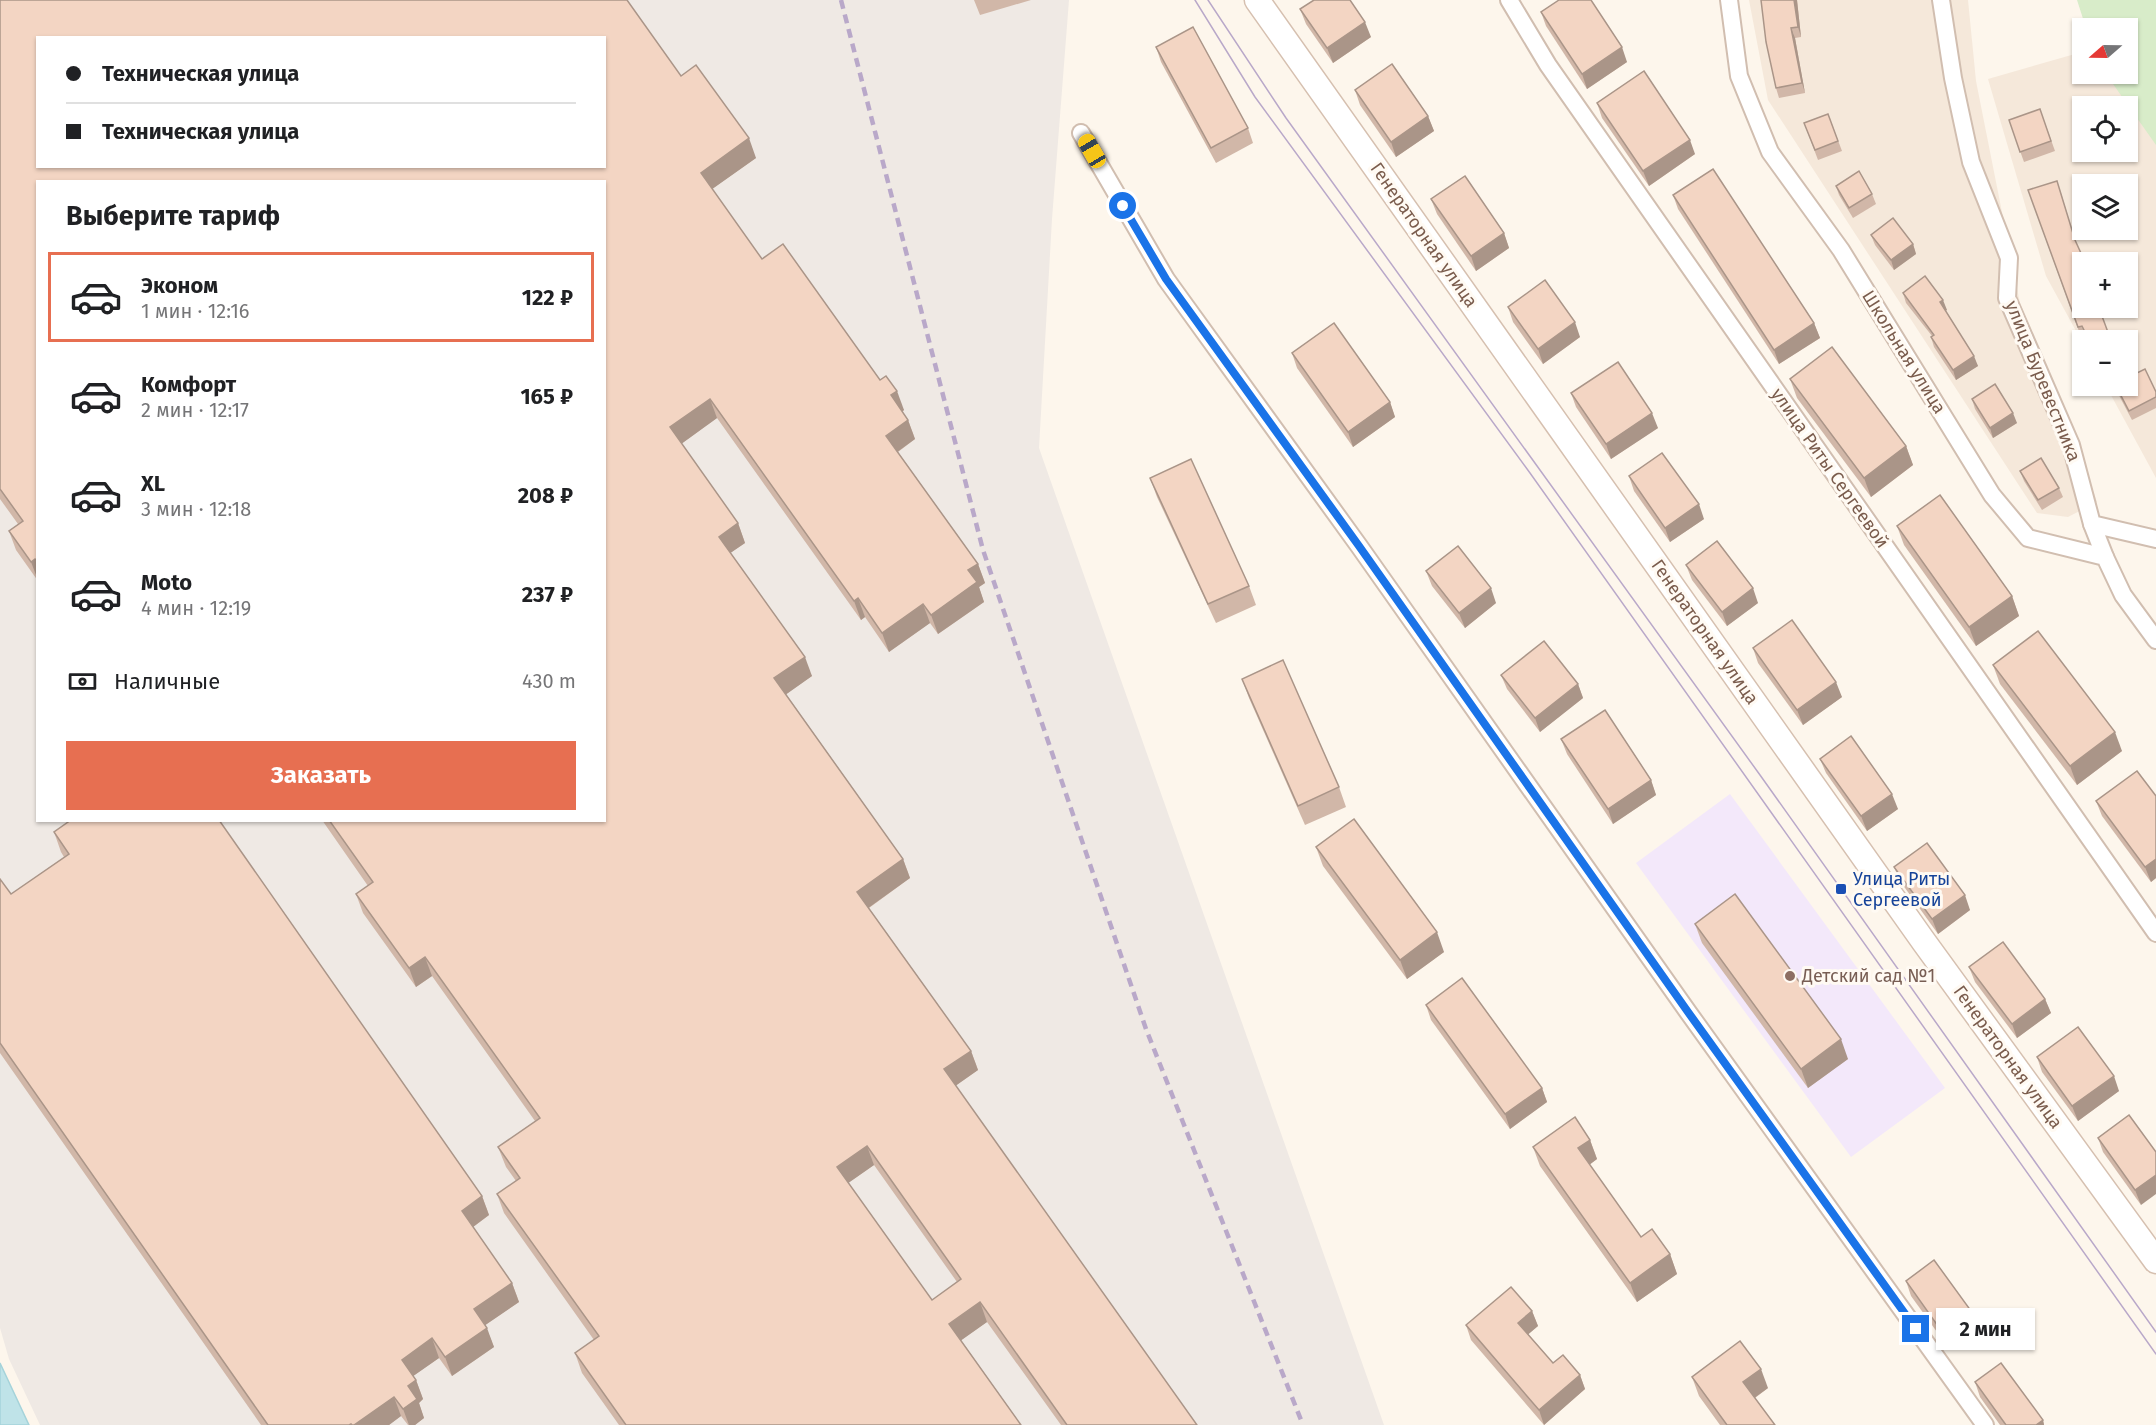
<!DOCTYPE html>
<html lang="ru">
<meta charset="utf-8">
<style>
body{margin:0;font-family:"Fira Sans",sans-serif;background:#f6f6f6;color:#202124;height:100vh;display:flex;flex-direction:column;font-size:22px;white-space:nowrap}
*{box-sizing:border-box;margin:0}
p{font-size:20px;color:#757577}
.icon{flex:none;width:33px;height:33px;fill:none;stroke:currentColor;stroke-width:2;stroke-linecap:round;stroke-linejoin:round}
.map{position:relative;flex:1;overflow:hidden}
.details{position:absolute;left:36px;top:180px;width:570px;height:642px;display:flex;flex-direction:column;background:#fff;border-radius:0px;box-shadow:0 2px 4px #0004}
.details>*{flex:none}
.banner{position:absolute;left:36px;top:36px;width:570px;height:132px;border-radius:0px;box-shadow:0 2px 4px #0004;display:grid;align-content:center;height:132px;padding:0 30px;background:#fff}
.needle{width:39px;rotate:250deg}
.fabs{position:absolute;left:2072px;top:18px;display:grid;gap:12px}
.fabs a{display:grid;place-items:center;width:66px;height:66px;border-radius:0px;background:#fff;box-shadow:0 2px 4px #0004;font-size:30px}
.end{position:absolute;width:27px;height:27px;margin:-14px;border:8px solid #1a73e8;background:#fff;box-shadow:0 0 0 3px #fff}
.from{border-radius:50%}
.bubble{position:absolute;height:42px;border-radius:0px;background:#fff;box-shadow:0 2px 4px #0004;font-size:20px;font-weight:700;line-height:42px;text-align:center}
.car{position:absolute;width:18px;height:36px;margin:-18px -9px;border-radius:8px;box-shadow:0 0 4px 2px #0007;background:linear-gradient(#f5c518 24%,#345 0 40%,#f5c518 0 76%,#345 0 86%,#f5c518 0)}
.banner b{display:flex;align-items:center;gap:21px;height:57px;font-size:22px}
.banner b+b{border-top:2px solid #e0e0e0}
.banner i{width:15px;height:15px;background:#202124}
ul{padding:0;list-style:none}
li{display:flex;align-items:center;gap:18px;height:90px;margin:0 12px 9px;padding:0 18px;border:3px solid transparent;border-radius:0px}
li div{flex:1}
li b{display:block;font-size:22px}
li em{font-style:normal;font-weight:700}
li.on{border-color:#e76f51}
li>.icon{width:54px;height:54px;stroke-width:1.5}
h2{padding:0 30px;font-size:27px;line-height:72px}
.pay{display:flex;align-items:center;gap:15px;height:66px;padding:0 30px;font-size:22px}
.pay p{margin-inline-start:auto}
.cta{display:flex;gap:12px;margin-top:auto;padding:12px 30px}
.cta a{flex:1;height:69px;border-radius:0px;background:#e76f51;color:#fff;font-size:24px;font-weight:700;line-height:69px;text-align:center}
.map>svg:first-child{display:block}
.residential{fill:#f5e8da;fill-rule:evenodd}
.industrial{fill:#efe9e4;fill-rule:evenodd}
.education{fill:#f3e8fa}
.green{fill:#d8ecc9}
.water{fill:#bfe3e8;stroke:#a5d3da;stroke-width:1.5}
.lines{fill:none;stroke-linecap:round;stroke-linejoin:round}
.street-casing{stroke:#d1beb0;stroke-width:20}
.secondary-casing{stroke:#d6c0b0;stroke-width:27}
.street{stroke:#fff;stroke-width:16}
.secondary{stroke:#fff;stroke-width:24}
.tram{stroke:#b9a8c9;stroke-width:1.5}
.rail{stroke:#b9a8c9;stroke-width:4.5;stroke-dasharray:9 6;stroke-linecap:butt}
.wall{fill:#d1b7a8;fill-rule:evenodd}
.shaded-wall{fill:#aa9588}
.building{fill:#f3d5c3;stroke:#aa9588;stroke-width:1.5;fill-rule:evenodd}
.route{stroke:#1a73e8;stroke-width:8}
.transit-dot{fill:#1a4fb4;stroke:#fffaf3;stroke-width:2}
.education-dot{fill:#8d6e63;stroke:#fffaf3;stroke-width:2}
.labels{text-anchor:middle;stroke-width:6;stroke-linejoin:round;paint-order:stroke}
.street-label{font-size:18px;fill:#7a5c4d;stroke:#fffaf3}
.transit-label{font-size:18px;fill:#164399;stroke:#fffaf3;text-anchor:start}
.education-label{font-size:18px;fill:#785e54;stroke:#fffaf3;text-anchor:start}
</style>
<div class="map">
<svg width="2156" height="1425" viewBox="0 0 2156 1425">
<rect width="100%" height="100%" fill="#fdf6ec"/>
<!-- residential -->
<g class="residential">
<polygon points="1749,0 1968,0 1976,81 2020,303 2066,413 2097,502 2068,517 2037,513 1768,100"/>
<path d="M2156,37v441l-50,-92h21v-46l-45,2 -36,-66 -58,-197 94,-27v22h45zM2082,106h45v46h-45zM2082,184h45v46h-45zM2082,262h45v46h-45z"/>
</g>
<!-- industrial -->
<path class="industrial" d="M0,0h1069l-17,219 -13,229 345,977h-1344l-31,-66 -9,-31zM38,38h566v128h-566zM38,182h566v638h-566z"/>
<!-- education -->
<polygon class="education" points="1730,794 1945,1088 1851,1157 1636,863"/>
<!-- green -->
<polygon class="green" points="2077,0 2156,0 2156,145 2106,74 2127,74 2127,28 2086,28"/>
<!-- water -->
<polygon class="water" points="0,1363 29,1425 0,1425"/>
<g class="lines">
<!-- street casing -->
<g class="street-casing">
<g id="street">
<polyline points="1509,0 1548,65 2156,933"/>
<polyline points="1729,0 1739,76 1770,152 1841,250 1992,495 2028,538 2105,557 2123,595 2156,640"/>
<polyline points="1941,0 1953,78 1971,162 2009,258 2007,298 2071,445 2092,524 2156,539"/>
<polyline points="1081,133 1166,279 1359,546 1688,1012 1985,1425"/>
<polyline points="2092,524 2105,557"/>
</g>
</g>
<!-- secondary casing -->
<g class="secondary-casing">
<polyline id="secondary" points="1257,0 1924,942 2156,1261"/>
</g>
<!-- street -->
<use href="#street" class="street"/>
<!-- secondary -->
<use href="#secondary" class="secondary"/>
<!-- tram -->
<g class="tram">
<polyline points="1195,0 1255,97 1530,473 2156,1354"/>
<polyline points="1208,0 1286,118 1760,775 2156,1332"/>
</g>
<!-- rail -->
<polyline class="rail" points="841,0 983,550 1146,1029 1303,1425"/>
</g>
<!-- wall -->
<g class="wall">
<path d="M0,0l681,76 75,82 -44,31 50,70 118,121 24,30 -2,2 6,8 7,19 -17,13 80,112 7,19 -6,4 5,15 -46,32 -8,-11 -41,29 -24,-35 -4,3 -144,-202 -36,26 57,79 7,20 -15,10 82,123 -26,18 117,165 7,19 -41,30 102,143 7,19 -23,16 242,339h-136l-74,-103 -26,18 60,85h-402l-37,-52 -7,-20 19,-13 -90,-127 -7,-19 19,-13 -10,-14 -8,-20 37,-26 -103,-145 -16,11 -53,-74 -7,-19 12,-8 -46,-66h282l-566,-638v399l-22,-31 -7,-19 9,-7 -18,-25zM874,1165l83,117 -25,18 -84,-117z"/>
<polygon points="974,0 1031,0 980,15"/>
<polygon points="1797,0 1801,37 1795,38 1805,93 1779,98 1776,88"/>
<polygon points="1300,9 1371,37 1333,63 1306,24"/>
<polygon points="1541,12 1627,62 1587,89 1546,26"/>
<polygon points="1156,47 1248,128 1253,143 1216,163 1161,62"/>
<polygon points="1355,90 1428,116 1434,131 1396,157 1360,105"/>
<polygon points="1597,103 1695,154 1649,186 1602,118"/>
<polygon points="2040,109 2055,151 2024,162 2009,120"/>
<polygon points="1828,114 1842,151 1818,160 1804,123"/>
<polygon points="1836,186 1872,194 1876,204 1853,218 1839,195"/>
<polygon points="2028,190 2060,190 2082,262 2109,335 2121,340 2088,340 2085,335 2081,337"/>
<polygon points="1673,195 1814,323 1820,338 1779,364 1678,209"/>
<polygon points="1431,199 1504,233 1509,248 1476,271 1437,214"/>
<polygon points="1871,235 1913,244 1916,254 1894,270 1875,245"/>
<polygon points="1903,293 1947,310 1945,311 1978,366 1956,380 1934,347 1931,337 1932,336 1906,303"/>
<polygon points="1508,307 1580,337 1543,364 1513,322"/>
<polygon points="1292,353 1390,402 1395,417 1353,447 1297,368"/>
<polygon points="2137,373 2156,392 2156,408 2132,420 2114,386 2127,386"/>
<polygon points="1790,379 1906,446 1913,465 1871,497 1797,398"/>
<polygon points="1571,393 1658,428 1611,459 1576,407"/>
<polygon points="1972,399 2017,423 1993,438 1975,409"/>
<polygon points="2020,471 2059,488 2063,497 2042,510 2024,481"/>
<polygon points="1629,476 1704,519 1670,542 1634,491"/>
<polygon points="1150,478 1249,586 1256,605 1216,623 1157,497"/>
<polygon points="1897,526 2012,596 2019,616 1976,646 1904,545"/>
<polygon points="1686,565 1758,603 1727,626 1692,580"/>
<polygon points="1426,571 1496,603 1465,628 1432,586"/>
<polygon points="1753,648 1842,697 1803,725 1758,663"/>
<polygon points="1993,665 2122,751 2077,785 2000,684"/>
<polygon points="1501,675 1578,684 1583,698 1540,732 1507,689"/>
<polygon points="1242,679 1339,787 1346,807 1305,825 1249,698"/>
<polygon points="1561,739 1651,780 1656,795 1613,824 1567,754"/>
<polygon points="1820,759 1898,809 1867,831 1826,773"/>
<polygon points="2156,796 2156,878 2151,882 2102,816 2096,801"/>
<polygon points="54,832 482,1196 489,1215 473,1227 512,1283 519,1302 485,1325 494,1347 452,1376 439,1358 413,1376 416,1380 423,1399 419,1403 424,1418 415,1425 408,1425 401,1416 389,1425 261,1425 0,1053 0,879 11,894 64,857 61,852"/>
<polygon points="1316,847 1444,952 1407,979 1323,866"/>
<polygon points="1894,867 1970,910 1938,934 1900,881"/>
<polygon points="1695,924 1848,1059 1808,1088 1702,943"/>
<polygon points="1969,967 2045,999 2051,1013 2017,1038 1975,982"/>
<polygon points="1426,1005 1542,1088 1547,1102 1510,1129 1431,1020"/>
<polygon points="2037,1057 2119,1091 2078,1121 2042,1072"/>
<polygon points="2129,1115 2141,1205 2103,1152 2098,1138"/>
<polygon points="1590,1140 1597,1159 1589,1165 1641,1237 1670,1254 1677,1274 1637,1302 1540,1166 1533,1147"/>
<polygon points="1906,1281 1979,1329 1950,1350 1911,1296"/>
<polygon points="1532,1311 1538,1326 1528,1334 1553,1363 1580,1375 1585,1389 1544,1425 1471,1340 1466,1325"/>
<polygon points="1692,1377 1768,1388 1755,1398 1775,1425 1720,1425 1699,1396"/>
<polygon points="1975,1382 2043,1420 2044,1425 2000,1425 1980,1397"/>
</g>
<!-- shaded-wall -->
<g class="shaded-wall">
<polygon points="1794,0 1797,0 1801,37 1798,27"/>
<polygon points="1365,22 1371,37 1333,63 1327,48"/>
<polygon points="1791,28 1795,38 1805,93 1802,83"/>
<polygon points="1622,47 1627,62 1587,89 1582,74"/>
<polygon points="1428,116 1434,131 1396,157 1391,142"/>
<polygon points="749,138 756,158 708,192 701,173"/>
<polygon points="1690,140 1695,154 1649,186 1643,171"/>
<polygon points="1504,233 1509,248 1476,271 1471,256"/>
<polygon points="1913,244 1916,254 1894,270 1891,260"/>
<polygon points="1943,300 1947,310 1943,312 1940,302"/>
<polygon points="1575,322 1580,337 1543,364 1538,349"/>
<polygon points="1814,323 1820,338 1779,364 1774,350"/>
<polygon points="1974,356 1978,366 1956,380 1953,370"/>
<polygon points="897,391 904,410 898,415 891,395"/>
<polygon points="710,399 717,418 677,447 670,427"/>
<polygon points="1390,402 1395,417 1353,447 1348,432"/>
<polygon points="1652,413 1658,428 1611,459 1606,444"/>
<polygon points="2013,413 2017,423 1993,438 1990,428"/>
<polygon points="908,420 915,439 893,455 886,436"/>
<polygon points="1906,446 1913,465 1871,497 1864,478"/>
<polygon points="1699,504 1704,519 1670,542 1665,528"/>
<polygon points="738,523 745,543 726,556 719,537"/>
<polygon points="35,559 38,567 38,580 31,562"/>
<polygon points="978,564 985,583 979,587 984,602 938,634 931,615 968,570"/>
<polygon points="1491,588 1496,603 1465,628 1459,613"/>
<polygon points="1753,588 1758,603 1727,626 1722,612"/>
<polygon points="2012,596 2019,616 1976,646 1969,627"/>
<polygon points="858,598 865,617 861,620 854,601"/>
<polygon points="923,604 930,623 889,652 882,633"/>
<polygon points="805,657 812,676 781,698 774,678"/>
<polygon points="1836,682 1842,697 1803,725 1797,710"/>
<polygon points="1578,684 1583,698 1540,732 1535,718"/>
<polygon points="2115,732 2122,751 2077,785 2070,766"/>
<polygon points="1651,780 1656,795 1613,824 1608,809"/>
<polygon points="1892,794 1898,809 1867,831 1861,816"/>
<polygon points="903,859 910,878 864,911 857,892"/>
<polygon points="2156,859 2156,878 2151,882 2145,867"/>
<polygon points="1965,895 1970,910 1938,934 1932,919"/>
<polygon points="1437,932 1444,952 1407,979 1400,960"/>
<polygon points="425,957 432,976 416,987 409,968"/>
<polygon points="2045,999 2051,1013 2017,1038 2012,1024"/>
<polygon points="1841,1039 1848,1059 1808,1088 1801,1069"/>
<polygon points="971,1051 978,1070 951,1089 944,1069"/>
<polygon points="2114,1076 2119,1091 2078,1121 2072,1106"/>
<polygon points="1542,1088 1547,1102 1510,1129 1505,1114"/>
<polygon points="1590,1140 1597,1159 1585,1168 1578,1148"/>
<polygon points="867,1146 874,1165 844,1186 837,1167"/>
<polygon points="2156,1175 2156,1194 2141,1205 2135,1190"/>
<polygon points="482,1196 489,1215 469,1230 462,1211"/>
<polygon points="1670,1254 1677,1274 1637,1302 1630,1283"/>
<polygon points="512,1283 519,1302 481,1328 474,1309"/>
<polygon points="980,1302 987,1322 956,1344 949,1324"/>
<polygon points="1532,1311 1538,1326 1524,1338 1518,1323"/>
<polygon points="1974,1315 1979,1329 1950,1350 1945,1336"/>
<polygon points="487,1328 494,1347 452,1376 445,1357"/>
<polygon points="432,1338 439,1358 409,1379 402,1360"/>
<polygon points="1761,1369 1768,1388 1750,1401 1743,1382"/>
<polygon points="1580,1375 1585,1389 1544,1425 1539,1410"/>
<polygon points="416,1380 423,1399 419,1403 424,1418 415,1425 409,1425 403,1409 408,1386"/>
<polygon points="394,1397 401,1416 389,1425 354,1425"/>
<polygon points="2043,1420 2044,1425 2036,1425"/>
</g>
<!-- building -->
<g class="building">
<path d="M0,0h627l54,76 15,-11 53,73 -48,35 61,86 21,-15 97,136 6,-4 11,15 -6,4 17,25 -22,16 92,128 -10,6 9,12 -46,33 -8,-11 -41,29 -24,-35 -4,3 -144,-202 -40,28 68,96 -19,14 86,120 -31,21 129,181 -46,33 114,159 -27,18 253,356h-130l-87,-123 -31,22 72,101h-395l-51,-72 24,-17 -102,-142 23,-16 -22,-31 42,-29 -115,-161 -16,11 -53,-74 17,-12 -44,-62h275v-638h-566v381l-3,-4 -4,3 -22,-31 14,-10 -23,-32zM38,38h566v128h-566zM867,1146l94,133 -29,21 -95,-133z"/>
<polygon points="1314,0 1350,0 1365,22 1327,48 1300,9"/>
<polygon points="1559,0 1591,0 1622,47 1582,74 1541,12"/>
<polygon points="1761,0 1794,0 1798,27 1791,28 1802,83 1776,88 1766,42"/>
<polygon points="1193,27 1248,128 1211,148 1156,47"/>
<polygon points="1392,64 1428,116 1391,142 1355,90"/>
<polygon points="1644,71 1690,140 1643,171 1597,103"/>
<polygon points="2040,109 2051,141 2020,152 2009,120"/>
<polygon points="1828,114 1838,141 1815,150 1804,123"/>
<polygon points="1713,169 1814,323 1774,350 1673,195"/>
<polygon points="1859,171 1872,194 1849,208 1836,186"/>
<polygon points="1465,176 1504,233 1471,256 1431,199"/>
<polygon points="2057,181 2075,240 2085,262 2082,262 2082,308 2099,308 2109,335 2117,332 2121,340 2089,340 2082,326 2078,327 2028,190"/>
<polygon points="1893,218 1913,244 1891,260 1871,235"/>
<polygon points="1925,276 1943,300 1940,302 1974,356 1953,370 1931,337 1934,335 1903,293"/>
<polygon points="1545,280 1575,322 1538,349 1508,307"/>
<polygon points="1334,323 1390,402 1348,432 1292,353"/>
<polygon points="1832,347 1906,446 1864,478 1790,379"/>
<polygon points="2127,352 2137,373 2145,369 2156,392 2156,397 2129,411 2116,386 2127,386"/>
<polygon points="1618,362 1652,413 1606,444 1571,393"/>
<polygon points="1995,384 2013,413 1990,428 1972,399"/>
<polygon points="1662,453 1699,504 1665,528 1629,476"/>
<polygon points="2041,458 2059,488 2038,500 2020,471"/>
<polygon points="1191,459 1249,586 1208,604 1150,478"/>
<polygon points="1940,495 2012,596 1969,627 1897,526"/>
<polygon points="1717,541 1753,588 1722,612 1686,565"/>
<polygon points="1458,546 1491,588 1459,613 1426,571"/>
<polygon points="1792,620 1836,682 1797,710 1753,648"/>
<polygon points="2038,631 2115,732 2070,766 1993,665"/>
<polygon points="1544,641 1578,684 1535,718 1501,675"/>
<polygon points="1283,660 1339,787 1298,806 1242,679"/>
<polygon points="1605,710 1651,780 1608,809 1561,739"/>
<polygon points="1851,736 1892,794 1861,816 1820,759"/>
<polygon points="2137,771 2156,796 2156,859 2145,867 2096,801"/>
<polygon points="1354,819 1437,932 1400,960 1316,847"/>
<polygon points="71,820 219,820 482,1196 462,1211 512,1283 474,1309 487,1328 445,1357 432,1338 402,1360 416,1380 408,1386 417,1399 403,1409 394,1397 354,1425 352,1425 351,1424 349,1425 268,1425 0,1043 0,879 11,894 69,854 54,832"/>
<polygon points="1927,843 1965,895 1932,919 1894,867"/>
<polygon points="1735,894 1841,1039 1801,1069 1695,924"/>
<polygon points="2003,942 2045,999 2012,1024 1969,967"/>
<polygon points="1462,978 1542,1088 1505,1114 1426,1005"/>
<polygon points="2078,1027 2114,1076 2072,1106 2037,1057"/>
<polygon points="2129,1115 2156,1152 2156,1175 2135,1190 2098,1138"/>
<polygon points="1575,1117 1590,1140 1578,1148 1641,1237 1652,1229 1670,1254 1630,1283 1533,1147"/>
<polygon points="1934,1260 1974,1315 1945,1336 1906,1281"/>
<polygon points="1511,1287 1532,1311 1518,1323 1553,1363 1563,1355 1580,1375 1539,1410 1466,1325"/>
<polygon points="1740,1341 1761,1369 1743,1382 1775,1425 1727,1425 1692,1377"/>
<polygon points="2001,1363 2043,1420 2036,1425 2006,1425 1975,1382"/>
</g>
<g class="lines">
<!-- route -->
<polyline class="route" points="1123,206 1166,279 1359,546 1688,1012 1916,1329"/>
</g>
<!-- markers -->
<rect class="transit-dot" x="1835" y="883" width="12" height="12" rx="3"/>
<circle class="education-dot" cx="1790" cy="976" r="6"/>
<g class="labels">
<!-- street labels -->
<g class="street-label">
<text transform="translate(1424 235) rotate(55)" y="6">Генераторная улица</text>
<text transform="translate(1904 352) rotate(58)" y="6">Школьная улица</text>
<text transform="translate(2043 381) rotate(68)" y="6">улица Буревестника</text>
<text transform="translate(1830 468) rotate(55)" y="6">улица Риты Сергеевой</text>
<text transform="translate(1705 632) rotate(55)" y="6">Генераторная улица</text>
<text transform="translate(2008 1057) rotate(54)" y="6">Генераторная улица</text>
</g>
<!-- transit labels -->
<g class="transit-label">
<text x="1853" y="885">Улица Риты<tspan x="1853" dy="21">Сергеевой</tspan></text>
</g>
<!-- education labels -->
<g class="education-label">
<text x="1802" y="982">Детский сад №1</text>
</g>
</g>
</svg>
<div class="fabs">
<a><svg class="needle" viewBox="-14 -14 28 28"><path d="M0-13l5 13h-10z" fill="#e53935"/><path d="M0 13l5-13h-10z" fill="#757577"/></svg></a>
<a><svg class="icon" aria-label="locate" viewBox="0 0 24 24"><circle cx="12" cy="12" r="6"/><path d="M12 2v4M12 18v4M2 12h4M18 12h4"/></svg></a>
<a><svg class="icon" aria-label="layers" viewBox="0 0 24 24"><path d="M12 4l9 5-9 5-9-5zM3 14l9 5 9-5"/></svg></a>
<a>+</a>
<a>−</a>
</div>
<i class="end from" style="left:1123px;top:206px"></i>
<i class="end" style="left:1916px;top:1329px"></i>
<div class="bubble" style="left:1936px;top:1308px;width:99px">2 мин</div>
<i class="car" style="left:1092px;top:151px;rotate:330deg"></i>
<div class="banner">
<b><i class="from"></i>Техническая улица</b>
<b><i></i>Техническая улица</b>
</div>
<section class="details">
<h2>Выберите тариф</h2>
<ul>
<li class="on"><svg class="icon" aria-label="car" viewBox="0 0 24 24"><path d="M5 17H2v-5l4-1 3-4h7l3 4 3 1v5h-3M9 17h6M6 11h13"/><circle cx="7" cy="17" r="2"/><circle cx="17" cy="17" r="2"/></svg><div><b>Эконом</b><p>1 мин · 12:16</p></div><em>122 ₽</em></li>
<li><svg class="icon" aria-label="car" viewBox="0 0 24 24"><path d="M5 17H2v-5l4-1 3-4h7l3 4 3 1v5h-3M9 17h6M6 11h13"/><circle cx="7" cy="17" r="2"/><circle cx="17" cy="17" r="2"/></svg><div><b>Комфорт</b><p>2 мин · 12:17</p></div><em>165 ₽</em></li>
<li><svg class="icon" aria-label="car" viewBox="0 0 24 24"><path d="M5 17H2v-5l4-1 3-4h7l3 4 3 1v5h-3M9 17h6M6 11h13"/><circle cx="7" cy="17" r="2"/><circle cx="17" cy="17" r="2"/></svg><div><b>XL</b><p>3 мин · 12:18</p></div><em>208 ₽</em></li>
<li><svg class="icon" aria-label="car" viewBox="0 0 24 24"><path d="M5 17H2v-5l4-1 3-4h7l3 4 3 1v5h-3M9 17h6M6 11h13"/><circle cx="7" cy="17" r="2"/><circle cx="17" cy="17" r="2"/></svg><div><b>Moto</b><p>4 мин · 12:19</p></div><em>237 ₽</em></li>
</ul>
<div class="pay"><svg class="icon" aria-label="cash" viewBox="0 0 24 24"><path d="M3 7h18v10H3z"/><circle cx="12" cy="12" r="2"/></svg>Наличные<p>430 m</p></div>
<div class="cta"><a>Заказать</a></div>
</section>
</div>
